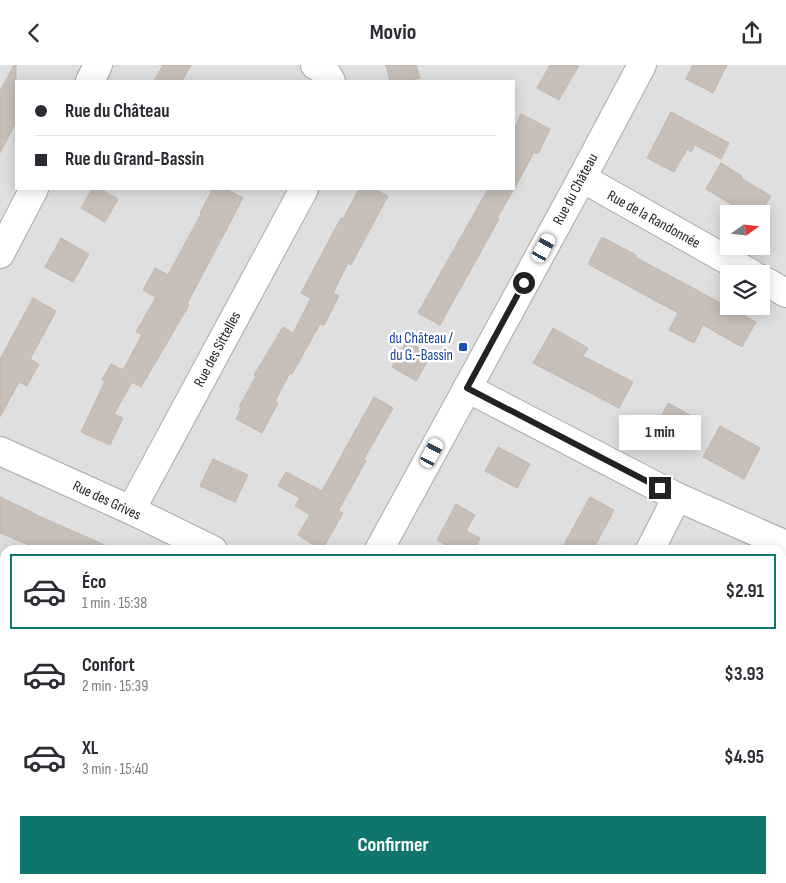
<!DOCTYPE html>
<html lang="fr">
<meta charset="utf-8">
<style>
body{margin:0;font-family:"Sofia Sans Condensed",sans-serif;background:#f2f2f3;color:#2b2b33;height:100vh;display:flex;flex-direction:column;font-size:19px;white-space:nowrap}
*{box-sizing:border-box;margin:0}
p{font-size:16px;color:#7c7c81}
.icon{flex:none;width:28px;height:28px;fill:none;stroke:currentColor;stroke-width:2;stroke-linecap:round;stroke-linejoin:round}
.map{position:relative;flex:1;overflow:hidden}
.details{position:absolute;left:0px;top:480px;width:786px;height:339px;display:flex;flex-direction:column;background:#fff;border-radius:15px 15px 0 0;box-shadow:0 2px 12px #0003}
.details>*{flex:none}
.banner{position:absolute;left:15px;top:15px;width:500px;height:110px;border-radius:0px;box-shadow:0 2px 12px #0003;display:grid;align-content:center;height:110px;padding:0 20px;background:#fff}
.needle{width:32px;rotate:75deg}
.fabs{position:absolute;left:720px;top:140px;display:grid;gap:10px}
.fabs a{display:grid;place-items:center;width:50px;height:50px;border-radius:0px;background:#fff;box-shadow:0 2px 12px #0003;font-size:25px}
.end{position:absolute;width:22px;height:22px;margin:-11px;border:6px solid #222;background:#fff;box-shadow:0 0 0 2px #fff}
.from{border-radius:50%}
.bubble{position:absolute;height:35px;border-radius:0px;background:#fff;box-shadow:0 2px 12px #0003;font-size:16px;font-weight:700;line-height:35px;text-align:center}
.car{position:absolute;width:15px;height:30px;margin:-15px -8px;border-radius:6px;box-shadow:0 0 4px 1px #0007;background:linear-gradient(#fff 24%,#345 0 40%,#fff 0 76%,#345 0 86%,#fff 0)}
.banner b{display:flex;align-items:center;gap:18px;height:48px;font-size:19px}
.banner b+b{border-top:1px solid #e1e1e2}
.banner i{width:12px;height:12px;background:#2b2b33}
ul{padding:9px 0 0;list-style:none}
li{display:flex;align-items:center;gap:15px;height:75px;margin:0 10px 8px;padding:0 10px;border:2px solid transparent;border-radius:0px}
li div{flex:1}
li b{display:block;font-size:19px}
li em{font-style:normal;font-weight:700}
li.on{border-color:#0f766e}
li>.icon{width:45px;height:45px;stroke-width:1.5}
.primary-button{display:flex;gap:10px;margin-top:auto;padding:10px 20px}
.primary-button a{flex:1;height:58px;border-radius:0px;background:#0f766e;color:#fff;font-size:20px;font-weight:700;line-height:58px;text-align:center}
header{display:flex;justify-content:space-between;align-items:center;height:65px;padding:0 20px;background:#fff;font-size:22px;font-weight:700}
.map>svg:first-child{display:block}
.residential{fill:#e0dfdf;fill-rule:evenodd}
.building{fill:#c7bfb8;stroke:#c4b6ab}
.lines{fill:none;stroke-linecap:round;stroke-linejoin:round}
.minor-casing{stroke:#a9a9a9;stroke-width:30}
.major-casing{stroke:#a06b00;stroke-width:30}
.minor{stroke:#fff;stroke-width:28}
.major{stroke:#fcd6a4;stroke-width:28}
.route{stroke:#222;stroke-width:6}
.transit-dot{fill:#1a4fb4;stroke:#fff;stroke-width:2}
.labels{text-anchor:middle;stroke-width:5;stroke-linejoin:round;paint-order:stroke}
.street-label{font-size:15px;fill:#222;stroke:#fff}
.transit-label{font-size:15px;fill:#164399;stroke:#fff;text-anchor:end}
</style>
<header><svg class="icon" aria-label="back" viewBox="0 0 24 24"><path d="M15 5l-7 7 7 7"/></svg>Movio<svg class="icon" aria-label="share" viewBox="0 0 24 24"><path d="M12 15V3M7 8l5-5 5 5M5 13v7h14v-7"/></svg></header>
<div class="map">
<svg width="786" height="818" viewBox="0 0 786 818">
<rect width="100%" height="100%" fill="#f2efe9"/>
<!-- residential -->
<path class="residential" d="M0,0h786v818h-786zM16,16h498v108h-498zM729,149h32v32h-32zM729,209h32v32h-32zM5,485h776v329h-776z"/>
<!-- building -->
<g class="building">
<polygon points="14,0 16,0 16,57 0,88 0,26"/>
<polygon points="163,0 191,0 182,16 154,16"/>
<polygon points="386,0 416,0 420,13 409,16 390,16"/>
<polygon points="550,0 579,0 559,35 537,23"/>
<polygon points="693,0 727,0 713,28 686,14"/>
<polygon points="671,47 729,78 721,94 695,80 691,87 687,84 674,107 647,93"/>
<polygon points="521,49 550,64 538,89 534,87 514,124 514,64"/>
<polygon points="721,98 742,111 741,113 771,131 760,149 748,149 706,124"/>
<polygon points="92,124 100,124 118,134 105,157 81,143"/>
<polygon points="213,124 226,124 243,133 187,239 189,240 141,322 132,317 114,349 123,353 110,380 81,367 105,316 102,315 111,299 123,305 142,270 136,267 156,232 143,225 155,203 168,210 201,149 200,148"/>
<polygon points="359,124 374,124 388,131 351,200 348,198 333,228 339,231 324,260 320,259 292,309 290,308 275,336 278,338 262,368 236,354 241,343 239,342 256,311 254,310 283,262 293,268 311,233 301,228 341,153 343,154"/>
<polygon points="488,124 514,124 497,153 499,154 440,260 418,248"/>
<polygon points="602,172 636,190 635,192 756,257 742,282 703,260 694,278 669,265 678,248 588,199"/>
<polygon points="61,173 89,189 73,217 45,202"/>
<polygon points="33,233 56,246 30,294 39,299 27,321 19,317 0,352 0,294"/>
<polygon points="553,263 588,283 583,291 633,317 619,343 533,298"/>
<polygon points="407,276 431,290 416,316 392,302"/>
<polygon points="374,332 393,343 364,394 366,396 338,446 343,448 322,485 298,470 310,450 295,441 300,433 278,421 286,407 322,426"/>
<polygon points="668,338 690,350 678,375 655,363"/>
<polygon points="720,361 760,383 744,414 703,392"/>
<polygon points="498,382 530,399 517,423 485,406"/>
<polygon points="213,394 248,410 235,437 200,421"/>
<polygon points="0,432 32,447 32,448 116,485 41,485 0,468"/>
<polygon points="590,432 614,445 593,485 561,485"/>
<polygon points="456,439 475,450 466,466 480,473 474,485 455,485 437,475"/>
</g>
<g class="lines">
<!-- minor casing -->
<g class="minor-casing">
<g id="minor">
<polyline points="315,0 325,6 331,16"/>
<polyline points="90,16 98,0"/>
<polyline points="582,113 752,209"/>
<polyline points="0,189 34,124"/>
<polyline points="761,214 786,228"/>
<polyline points="467,323 677,432 786,480"/>
<polyline points="0,386 131,445 213,485"/>
<polyline points="131,445 304,124"/>
<polyline points="379,485 582,113 642,0"/>
<polyline points="650,485 677,432"/>
<polyline points="781,721 786,723"/>
<polyline points="184,818 186,814"/>
</g>
</g>
<!-- major casing -->
<g class="major-casing">
<g id="major">
<polyline points="0,668 5,670"/>
<polyline points="366,814 375,818"/>
</g>
</g>
<!-- minor -->
<use href="#minor" class="minor"/>
<!-- major -->
<use href="#major" class="major"/>
</g>
<g class="lines">
<!-- route -->
<polyline class="route" points="524,218 467,323 660,423"/>
</g>
<!-- markers -->
<rect class="transit-dot" x="458" y="277" width="10" height="10" rx="2.5"/>
<g class="labels">
<!-- street labels -->
<g class="street-label">
<text transform="translate(575 124) rotate(-62)" y="5">Rue du Château</text>
<text transform="translate(654 154) rotate(29)" y="5">Rue de la Randonnée</text>
<text transform="translate(217 284) rotate(-62)" y="5">Rue des Sittelles</text>
<text transform="translate(107 435) rotate(25)" y="5">Rue des Grives</text>
</g>
<!-- transit labels -->
<g class="transit-label">
<text x="453" y="278">du Château /<tspan x="453" dy="17">du G.-Bassin</tspan></text>
</g>
</g>
</svg>
<div class="fabs">
<a><svg class="needle" viewBox="-14 -14 28 28"><path d="M0-13l5 13h-10z" fill="#e53935"/><path d="M0 13l5-13h-10z" fill="#7c7c81"/></svg></a>
<a><svg class="icon" aria-label="layers" viewBox="0 0 24 24"><path d="M12 4l9 5-9 5-9-5zM3 14l9 5 9-5"/></svg></a>
</div>
<i class="end from" style="left:524px;top:218px"></i>
<i class="end" style="left:660px;top:423px"></i>
<div class="bubble" style="left:619px;top:350px;width:82px">1 min</div>
<i class="car" style="left:544px;top:183px;rotate:29deg"></i>
<i class="car" style="left:432px;top:388px;rotate:28deg"></i>
<div class="banner">
<b><i class="from"></i>Rue du Château</b>
<b><i></i>Rue du Grand-Bassin</b>
</div>
<section class="details">
<ul>
<li class="on"><svg class="icon" aria-label="car" viewBox="0 0 24 24"><path d="M5 17H2v-5l4-1 3-4h7l3 4 3 1v5h-3M9 17h6M6 11h13"/><circle cx="7" cy="17" r="2"/><circle cx="17" cy="17" r="2"/></svg><div><b>Éco</b><p>1 min · 15:38</p></div><em>$2.91</em></li>
<li><svg class="icon" aria-label="car" viewBox="0 0 24 24"><path d="M5 17H2v-5l4-1 3-4h7l3 4 3 1v5h-3M9 17h6M6 11h13"/><circle cx="7" cy="17" r="2"/><circle cx="17" cy="17" r="2"/></svg><div><b>Confort</b><p>2 min · 15:39</p></div><em>$3.93</em></li>
<li><svg class="icon" aria-label="car" viewBox="0 0 24 24"><path d="M5 17H2v-5l4-1 3-4h7l3 4 3 1v5h-3M9 17h6M6 11h13"/><circle cx="7" cy="17" r="2"/><circle cx="17" cy="17" r="2"/></svg><div><b>XL</b><p>3 min · 15:40</p></div><em>$4.95</em></li>
</ul>
<div class="primary-button"><a>Confirmer</a></div>
</section>
</div>
